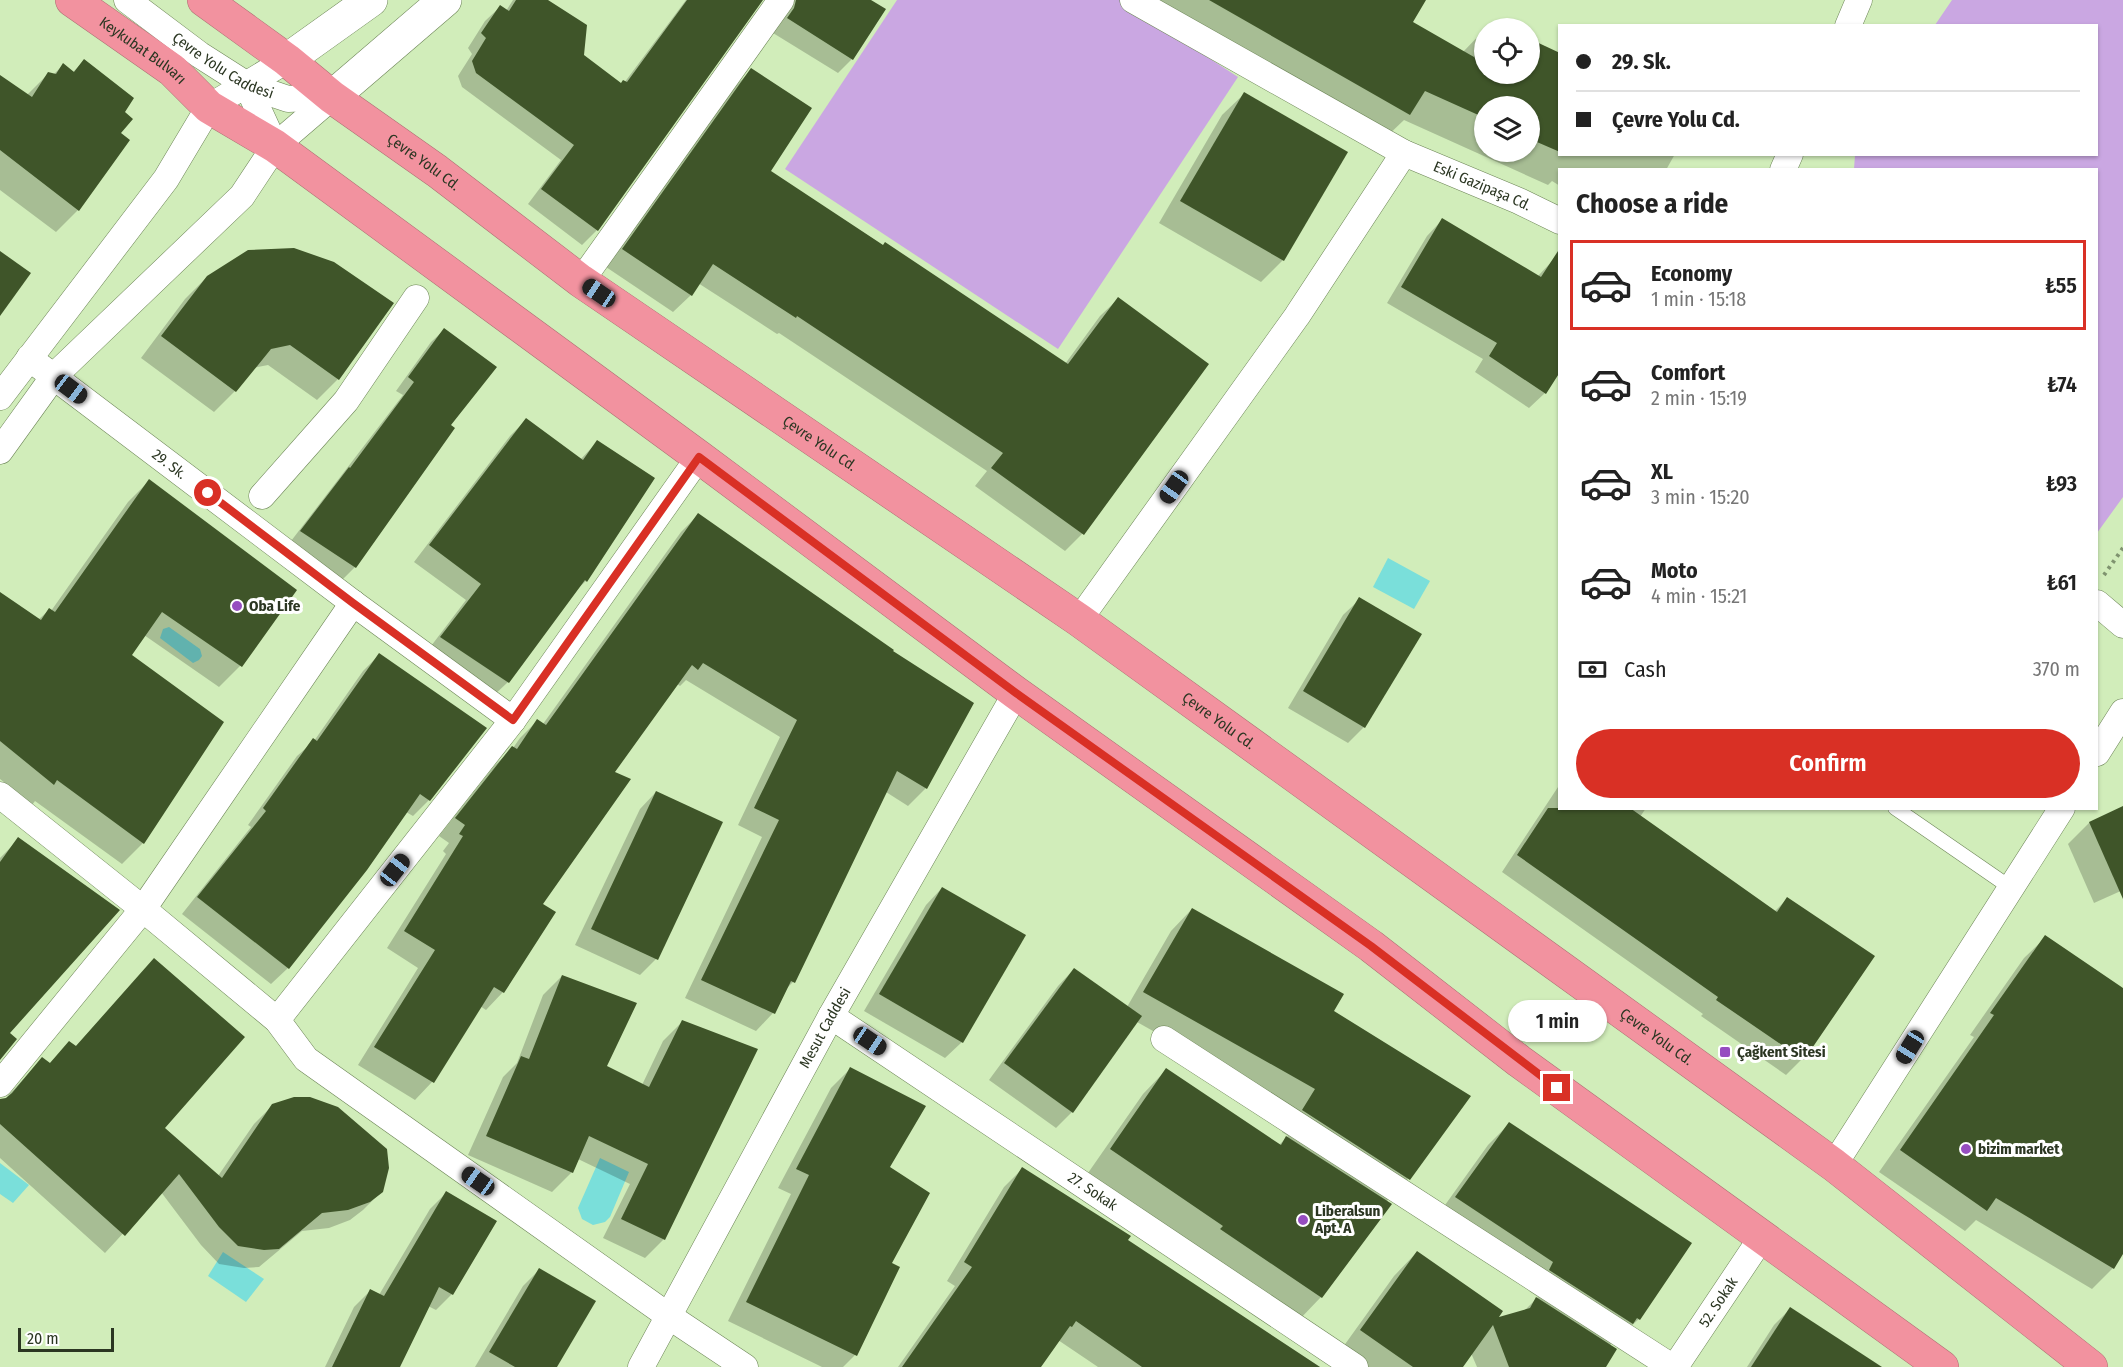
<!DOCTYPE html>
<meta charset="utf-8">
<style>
body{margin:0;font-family:"Fira Sans Condensed",sans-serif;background:#f2f2f2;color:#222;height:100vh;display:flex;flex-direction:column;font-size:22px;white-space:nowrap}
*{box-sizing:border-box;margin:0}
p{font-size:20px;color:#767676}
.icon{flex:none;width:33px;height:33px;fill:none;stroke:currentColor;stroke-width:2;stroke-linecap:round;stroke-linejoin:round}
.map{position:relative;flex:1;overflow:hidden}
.details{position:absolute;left:1558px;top:168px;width:540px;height:642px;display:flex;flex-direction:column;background:#fff;border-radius:0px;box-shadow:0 2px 4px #0004}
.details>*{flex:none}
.guide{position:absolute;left:1558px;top:24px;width:540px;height:132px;border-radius:0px;box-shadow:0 2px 4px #0004;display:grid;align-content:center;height:132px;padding:0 18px;background:#fff}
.fabs{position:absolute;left:1474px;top:18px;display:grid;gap:12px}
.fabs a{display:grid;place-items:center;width:66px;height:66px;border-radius:50%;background:#fff;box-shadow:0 2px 4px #0004;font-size:30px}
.scale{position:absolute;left:18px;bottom:15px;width:96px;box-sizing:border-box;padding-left:6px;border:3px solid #2b3622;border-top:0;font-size:16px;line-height:21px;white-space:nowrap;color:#2b3622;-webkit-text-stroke:4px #fff;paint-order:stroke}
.end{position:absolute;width:27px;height:27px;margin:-14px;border:8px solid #d93025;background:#fff;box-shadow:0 0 0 3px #fff}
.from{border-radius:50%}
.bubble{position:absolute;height:42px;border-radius:21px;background:#fff;box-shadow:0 2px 4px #0004;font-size:20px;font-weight:600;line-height:42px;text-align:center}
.car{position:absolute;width:18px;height:36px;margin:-18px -9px;border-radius:8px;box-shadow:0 0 4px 2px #0007;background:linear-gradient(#222 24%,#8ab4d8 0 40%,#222 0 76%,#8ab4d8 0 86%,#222 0)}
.guide b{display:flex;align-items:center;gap:21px;height:57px;font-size:22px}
.guide b+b{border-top:2px solid #e0e0e0}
.guide i{width:15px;height:15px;background:#222}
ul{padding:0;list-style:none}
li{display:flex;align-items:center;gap:18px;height:90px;margin:0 12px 9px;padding:0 6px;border:3px solid transparent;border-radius:0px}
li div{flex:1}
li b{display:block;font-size:22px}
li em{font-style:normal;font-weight:600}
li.on{border-color:#d93025}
li>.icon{width:54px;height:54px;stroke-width:1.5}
h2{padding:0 18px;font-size:27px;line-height:72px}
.pay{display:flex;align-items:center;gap:15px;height:66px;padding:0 18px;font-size:22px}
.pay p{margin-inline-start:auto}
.button{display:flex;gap:12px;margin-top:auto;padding:12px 18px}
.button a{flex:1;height:69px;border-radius:36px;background:#d93025;color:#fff;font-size:24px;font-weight:600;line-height:69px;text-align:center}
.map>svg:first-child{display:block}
.green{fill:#caa7e2}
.water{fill:#7adfda}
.shadow{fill:#0003;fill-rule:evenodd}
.building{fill:#3f5529}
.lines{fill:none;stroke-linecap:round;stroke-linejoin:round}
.lane-casing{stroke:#6d8557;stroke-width:15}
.street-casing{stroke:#6d8557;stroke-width:27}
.secondary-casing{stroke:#6d8557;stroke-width:34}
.highway-casing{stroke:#ac7273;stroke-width:34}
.path{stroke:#7f936f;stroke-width:4;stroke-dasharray:3 4.5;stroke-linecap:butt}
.lane{stroke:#fff;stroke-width:14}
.street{stroke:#fff;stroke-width:26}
.secondary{stroke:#fff;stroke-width:33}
.highway{stroke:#f2929f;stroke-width:33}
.route{stroke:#d93025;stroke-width:8}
.poi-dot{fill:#964dc0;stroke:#fff;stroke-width:2}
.labels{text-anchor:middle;stroke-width:6;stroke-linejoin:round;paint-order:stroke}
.street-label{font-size:15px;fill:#2b3622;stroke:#fff}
.poi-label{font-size:15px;font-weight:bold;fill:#2b3622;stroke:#fff;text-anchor:start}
</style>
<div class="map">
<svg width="2123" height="1367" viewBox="0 0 2123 1367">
<rect width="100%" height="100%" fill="#d1edba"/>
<!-- green -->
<g class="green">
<polygon points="897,0 1120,0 1238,77 1058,349 785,169"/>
<polygon points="1952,0 2123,0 2123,497 2097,533 2097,170 1854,169 1855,155 2097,154 2097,26 1935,25"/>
</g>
<!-- water -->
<g class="water">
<polygon points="1388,558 1430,581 1414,609 1373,587"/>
<polygon points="169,627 200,649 202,656 199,660 193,663 160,638 163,629"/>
<polygon points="600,1158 629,1172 610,1217 605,1222 593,1225 582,1219 578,1208"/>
<polygon points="0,1163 29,1185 13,1203 0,1194"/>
<polygon points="223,1252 264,1279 246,1302 208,1276"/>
</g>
<!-- shadow -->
<g class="shadow">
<polygon points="513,0 546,0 582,56 621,85 624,83 686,0 762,0 597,230 582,245 528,204 561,160 462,87 458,76 472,54 468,48 485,21 500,7 506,11"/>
<polygon points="770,0 869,0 852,59 838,73 773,33"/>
<path d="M1131,0h281l-1,23 52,29 22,-23v45h45v-33l30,13v100h115l-9,16h-106v16l-8,-5 -4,4 -144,-65 -22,21zM1485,106h45v46h-45z"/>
<polygon points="1491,23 1504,28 1486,28"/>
<polygon points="84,61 123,113 119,133 78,210 56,232 0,190 0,77 27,95 48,74 53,75 63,65 72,73"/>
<polygon points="751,70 769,171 1065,364 1100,316 1118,299 1207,364 1082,534 1065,551 975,486 987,471 779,333 777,334 698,283 691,295 673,312 606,267 734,88"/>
<polygon points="1244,94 1346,152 1283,260 1261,282 1159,223 1222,115"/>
<polygon points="1442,220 1538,276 1554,259 1560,263 1560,369 1545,393 1529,408 1475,372 1483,359 1387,303 1427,236"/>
<polygon points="207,277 338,379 317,400 268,365 253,368 235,391 214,412 141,358 185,299"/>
<polygon points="444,330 448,425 355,567 342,580 288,545 403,395 396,391 431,342"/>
<polygon points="526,420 580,460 597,442 586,581 572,594 508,682 491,698 425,654 466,600 414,562 510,436"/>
<polygon points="149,481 295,590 240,666 219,687 144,635 129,656 222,722 143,843 122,864 35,801 32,805 0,779 0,594 38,620 49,610 51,611 128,502"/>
<polygon points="698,515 926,788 908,806 886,792 793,982 784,991 773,1013 756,1031 685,998 762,837 738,825 780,737 686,680 680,686 677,684 613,772 541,905 503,992 486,1010 480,1006 432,1082 415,1100 358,1065 418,968 387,948 446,854 443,851 449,843 439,836 495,765 513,748 520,738 537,721 543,724 681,532"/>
<polygon points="1360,599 1364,727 1348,743 1288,708 1343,615"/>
<polygon points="379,655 429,800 413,816 406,812 365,869 288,968 271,984 182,914 251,827 248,825 297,756 314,741 363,671"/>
<polygon points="1560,784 1560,808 1646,808 1640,817 1774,912 1787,899 1802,1059 1786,1075 1701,1016 1703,1014 1502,872"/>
<polygon points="656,792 656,959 640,975 575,945 640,809"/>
<polygon points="2123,808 2123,890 2094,903 2068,844 2089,823"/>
<polygon points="19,839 7,1033 0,1058 0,858"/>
<polygon points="942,888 962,1042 945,1058 864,1011 926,905"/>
<polygon points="1192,909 1332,1012 1408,1179 1386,1202 1321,1297 1298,1321 1088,1173 1143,1094 1166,1070 1279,1145 1288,1136 1282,1132 1295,1111 1137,1022 1072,1112 1056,1128 989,1080 1058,986 1074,969 1127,1007 1171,931"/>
<polygon points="2046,937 2123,1033 2123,1251 2113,1268 2092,1289 1976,1220 1965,1231 1879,1172 1974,1037 1970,1035 2024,958"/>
<polygon points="154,960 163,1128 218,1176 254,1124 273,1105 382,1191 363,1210 350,1220 329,1228 302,1231 259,1267 244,1268 219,1264 201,1245 161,1192 105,1253 0,1158 0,1100 5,1099 42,1059 49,1064 70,1043 75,1047"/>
<polygon points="562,976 605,1067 642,1085 663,1041 682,1022 664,1239 645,1258 603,1238 630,1184 578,1159 572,1172 552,1192 468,1155 503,1077 517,1063 543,995"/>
<polygon points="850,1069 888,1167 890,1264 855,1355 843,1367 822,1367 728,1321 791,1194 778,1188 831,1088"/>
<polygon points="1509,1124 1690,1243 1639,1319 1609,1346 1604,1367 1477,1367 1471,1353 1462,1367 1356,1367 1338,1354 1394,1276 1417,1252 1495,1319 1523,1312 1538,1297 1529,1291 1532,1284 1435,1219 1488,1145"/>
<polygon points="1022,1169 1126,1241 1320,1367 1098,1367 1058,1340 1039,1367 898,1367 955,1286 947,1281 1004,1187"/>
<polygon points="446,1193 452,1294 436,1310 428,1306 399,1367 325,1367 354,1307 370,1291 379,1295 430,1209"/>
<polygon points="539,1270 555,1367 475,1367 523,1286"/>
<polygon points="1790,1309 1880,1367 1747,1367 1774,1325"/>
</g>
<!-- building -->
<g class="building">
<polygon points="516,0 548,0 587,25 584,55 621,83 623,80 627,82 687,0 763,0 598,231 541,189 574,145 476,73 472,61 486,38 481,33 500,5 509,11"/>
<polygon points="796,0 871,0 886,9 853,60 787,18 794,8"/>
<polygon points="1209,0 1426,0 1413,22 1474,57 1485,34 1485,74 1530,74 1530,39 1560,53 1560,152 1530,139 1530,106 1485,106 1485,118 1425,91 1410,115"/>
<polygon points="84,59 134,98 125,112 133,119 121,133 130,140 79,211 0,150 0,75 32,97 48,72 56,74 63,63 74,72"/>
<polygon points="751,68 812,108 771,171 883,245 885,242 1068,364 1118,297 1209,364 1084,535 991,468 1003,453 797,316 796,318 713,264 692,296 622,249"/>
<polygon points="1244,92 1348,152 1284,261 1180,201"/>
<polygon points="1442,218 1541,277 1560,248 1560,372 1546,394 1489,356 1497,343 1401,287"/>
<polygon points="294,248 334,262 394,303 339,380 290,345 271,349 236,392 161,336 207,276 248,250"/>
<polygon points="0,251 31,273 0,316"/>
<polygon points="444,328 497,367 451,425 455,428 356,568 300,531 349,467 350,468 414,382 408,377"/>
<polygon points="526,418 583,460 597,440 655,478 587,582 585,580 509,683 440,637 481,584 429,545"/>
<polygon points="149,479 297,590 242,667 162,612 132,655 224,722 144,844 57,780 54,785 0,741 0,592 41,620 49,608 55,612"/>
<polygon points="698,513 894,650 893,651 974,703 927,789 897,771 795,983 791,981 775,1014 701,980 779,820 754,808 797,720 703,663 698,670 692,665 615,772 631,779 543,904 556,912 504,993 494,987 434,1083 374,1047 435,950 404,931 463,836 459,834 465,825 455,818 512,746 517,749 537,719 546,725"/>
<polygon points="1359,597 1422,634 1365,728 1303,691"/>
<polygon points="379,653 487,728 430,801 420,794 367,870 289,969 197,897 266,811 263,808 313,738 317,741"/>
<polygon points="656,791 723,822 658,960 591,929"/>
<polygon points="2123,806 2123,899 2089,822"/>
<polygon points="1548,808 1630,808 1777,912 1787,897 1875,956 1804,1060 1716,1000 1718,997 1517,855"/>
<polygon points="18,837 120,910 10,1033 17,1039 0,1060 0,862"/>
<polygon points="942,887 1026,935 963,1043 879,994"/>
<polygon points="1192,908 1344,994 1334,1011 1471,1096 1410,1180 1302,1110 1315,1089 1143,992"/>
<polygon points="2045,935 2123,988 2123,1254 2114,1269 1996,1198 1987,1211 1900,1150 1994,1015 1990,1013"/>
<polygon points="154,958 245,1037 165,1128 222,1178 272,1104 294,1097 310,1097 338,1107 387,1149 389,1168 383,1192 370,1202 348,1210 322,1213 279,1249 264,1250 238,1246 219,1227 179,1174 125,1236 0,1124 0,1099 6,1098 12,1093 42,1057 50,1063 69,1041 76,1046"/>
<polygon points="1074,968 1142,1016 1073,1113 1004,1063"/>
<polygon points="562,975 637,1003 607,1066 649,1087 682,1020 758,1049 665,1240 621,1219 648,1164 589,1136 573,1173 486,1136 521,1056 529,1059"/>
<polygon points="850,1067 926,1106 890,1167 930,1193 892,1263 900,1267 857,1356 746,1302 809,1175 796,1169"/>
<polygon points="1166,1068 1281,1145 1286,1136 1392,1204 1322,1298 1220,1229 1223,1226 1110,1149"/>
<polygon points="1509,1122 1692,1243 1640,1320 1637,1318 1633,1324 1549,1270 1553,1262 1455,1197"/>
<polygon points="1022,1167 1131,1236 1128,1240 1320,1367 1142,1367 1076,1321 1072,1327 1070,1326 1041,1367 902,1367 972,1267 964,1262"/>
<polygon points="446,1191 497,1221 453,1295 439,1287 400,1367 332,1367 370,1289 384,1296"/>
<polygon points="1417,1251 1503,1311 1499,1317 1530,1308 1536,1297 1617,1349 1606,1367 1509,1367 1493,1325 1463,1367 1413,1367 1360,1330"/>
<polygon points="539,1268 596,1301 557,1367 515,1367 489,1352"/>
<polygon points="1790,1307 1882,1367 1751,1367"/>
</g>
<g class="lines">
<!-- lane casing -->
<g class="lane-casing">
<polyline id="lane" points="1895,808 2011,888"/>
</g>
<!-- street casing -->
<g class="street-casing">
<g id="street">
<path id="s1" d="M127,0l73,55 47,30 41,14 44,-2"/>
<path id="s2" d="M1133,0l271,153 115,48 41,20"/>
<polyline points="1848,26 1859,0"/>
<polyline points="247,85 275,146"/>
<polyline points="1783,170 1790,154"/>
<polyline points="581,281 781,0"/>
<path id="s3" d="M29,358l324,245 160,117"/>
<polyline points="0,397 166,179 209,107 287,60"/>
<polyline points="0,451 54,376 242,196 275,146 332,97"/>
<polyline points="262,496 346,401 416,298"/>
<polyline points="2097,603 2123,625"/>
<polyline points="1079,620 1297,316 1404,153"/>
<polyline points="2097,753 2123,712"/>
<polyline points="0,795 143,909 277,1020 306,1059 670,1317 745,1367"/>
<path id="s4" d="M831,1016l524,351"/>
<polyline points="277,1020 513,720 699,457"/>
<polyline points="1164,1039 1672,1367"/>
<polyline points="0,1084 143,909 353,603"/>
<polyline points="1834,1165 2062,808"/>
<path id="s5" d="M641,1367l190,-351 185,-323"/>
<path id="s6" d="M1675,1367l87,-130"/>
</g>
</g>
<!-- secondary casing -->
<g class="secondary-casing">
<g id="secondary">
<polyline points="287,60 371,0"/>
<polyline points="332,97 445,0"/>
</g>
</g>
<!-- highway casing -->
<g class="highway-casing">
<g id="highway">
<path id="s7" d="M72,0l100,70 37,37 66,39 424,311 317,236 355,253 148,115 423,306"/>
<path id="s8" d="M204,0l83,60 45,37 105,74 144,110 498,339 755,545 257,202"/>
</g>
</g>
<!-- path -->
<polyline class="path" points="2104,575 2123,548"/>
<!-- lane -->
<use href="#lane" class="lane"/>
<!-- street -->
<use href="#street" class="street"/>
<!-- secondary -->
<use href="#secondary" class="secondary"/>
<!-- highway -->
<use href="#highway" class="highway"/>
</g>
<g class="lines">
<!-- route -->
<polyline class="route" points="208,493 353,603 513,720 699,457 1016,693 1371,946 1557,1088"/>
</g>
<!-- markers -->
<g class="poi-dot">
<circle cx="237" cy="606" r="6"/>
<rect x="1719" y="1046" width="12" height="12" rx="3"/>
<circle cx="1966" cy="1149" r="6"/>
<circle cx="1303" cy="1220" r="6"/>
</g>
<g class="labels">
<!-- street labels -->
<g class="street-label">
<text dy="5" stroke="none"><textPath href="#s7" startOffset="87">Keykubat Bulvarı</textPath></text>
<text dy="5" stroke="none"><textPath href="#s1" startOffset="117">Çevre Yolu Caddesi</textPath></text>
<text dy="5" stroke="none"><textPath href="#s8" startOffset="273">Çevre Yolu Cd.</textPath></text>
<text dy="5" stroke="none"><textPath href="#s2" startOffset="396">Eski Gazipaşa Cd.</textPath></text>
<text dy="5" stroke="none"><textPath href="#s8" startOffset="759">Çevre Yolu Cd.</textPath></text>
<text dy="5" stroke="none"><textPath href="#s3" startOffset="176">29. Sk.</textPath></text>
<text dy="5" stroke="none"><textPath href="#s8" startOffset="1245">Çevre Yolu Cd.</textPath></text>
<text dy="5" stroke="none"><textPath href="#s5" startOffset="386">Mesut Caddesi</textPath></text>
<text dy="5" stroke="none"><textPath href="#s8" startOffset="1785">Çevre Yolu Cd.</textPath></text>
<text dy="5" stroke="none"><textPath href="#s4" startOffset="315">27. Sokak</textPath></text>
<text dy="5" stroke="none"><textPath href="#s6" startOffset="78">52. Sokak</textPath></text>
</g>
<!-- poi labels -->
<g class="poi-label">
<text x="249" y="611">Oba Life</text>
<text x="1737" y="1057">Çağkent Sitesi</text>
<text x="1978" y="1154">bizim market</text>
<text x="1315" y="1216">Liberalsun<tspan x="1315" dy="17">Apt. A</tspan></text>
</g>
</g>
</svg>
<div class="fabs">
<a><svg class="icon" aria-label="locate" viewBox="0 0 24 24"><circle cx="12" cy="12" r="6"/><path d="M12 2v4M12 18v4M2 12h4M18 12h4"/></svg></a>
<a><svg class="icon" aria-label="layers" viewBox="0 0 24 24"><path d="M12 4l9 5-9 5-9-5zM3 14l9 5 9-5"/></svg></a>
</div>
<div class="scale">20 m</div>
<i class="end from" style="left:208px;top:493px"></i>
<i class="end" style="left:1557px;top:1088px"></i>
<div class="bubble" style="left:1508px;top:1000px;width:99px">1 min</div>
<i class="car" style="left:599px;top:293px;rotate:304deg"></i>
<i class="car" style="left:71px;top:389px;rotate:127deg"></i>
<i class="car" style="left:1174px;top:487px;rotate:215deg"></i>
<i class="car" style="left:395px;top:870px;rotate:38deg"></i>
<i class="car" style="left:870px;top:1041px;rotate:124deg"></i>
<i class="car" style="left:1910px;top:1047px;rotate:212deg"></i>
<i class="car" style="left:478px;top:1181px;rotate:305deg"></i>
<div class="guide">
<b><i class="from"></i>29. Sk.</b>
<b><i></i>Çevre Yolu Cd.</b>
</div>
<section class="details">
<h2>Choose a ride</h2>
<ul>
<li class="on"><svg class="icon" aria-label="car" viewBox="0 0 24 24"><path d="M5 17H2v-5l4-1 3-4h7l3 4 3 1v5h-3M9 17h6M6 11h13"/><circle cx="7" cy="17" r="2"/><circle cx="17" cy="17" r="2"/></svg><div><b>Economy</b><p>1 min · 15:18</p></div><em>₺55</em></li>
<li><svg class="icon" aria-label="car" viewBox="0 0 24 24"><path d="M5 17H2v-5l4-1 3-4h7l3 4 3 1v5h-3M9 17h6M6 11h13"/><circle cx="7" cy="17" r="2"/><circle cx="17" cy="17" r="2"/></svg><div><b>Comfort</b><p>2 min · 15:19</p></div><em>₺74</em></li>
<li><svg class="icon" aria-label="car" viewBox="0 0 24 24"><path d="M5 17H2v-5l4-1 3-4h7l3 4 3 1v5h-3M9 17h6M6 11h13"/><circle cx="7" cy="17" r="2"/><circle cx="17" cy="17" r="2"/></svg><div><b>XL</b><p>3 min · 15:20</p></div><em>₺93</em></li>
<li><svg class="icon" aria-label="car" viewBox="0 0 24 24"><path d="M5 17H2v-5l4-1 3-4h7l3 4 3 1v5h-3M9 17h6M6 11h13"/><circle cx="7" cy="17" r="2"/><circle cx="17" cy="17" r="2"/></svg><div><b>Moto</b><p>4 min · 15:21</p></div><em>₺61</em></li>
</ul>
<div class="pay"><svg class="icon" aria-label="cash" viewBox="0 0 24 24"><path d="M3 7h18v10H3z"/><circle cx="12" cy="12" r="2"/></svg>Cash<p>370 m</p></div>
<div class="button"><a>Confirm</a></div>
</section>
</div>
